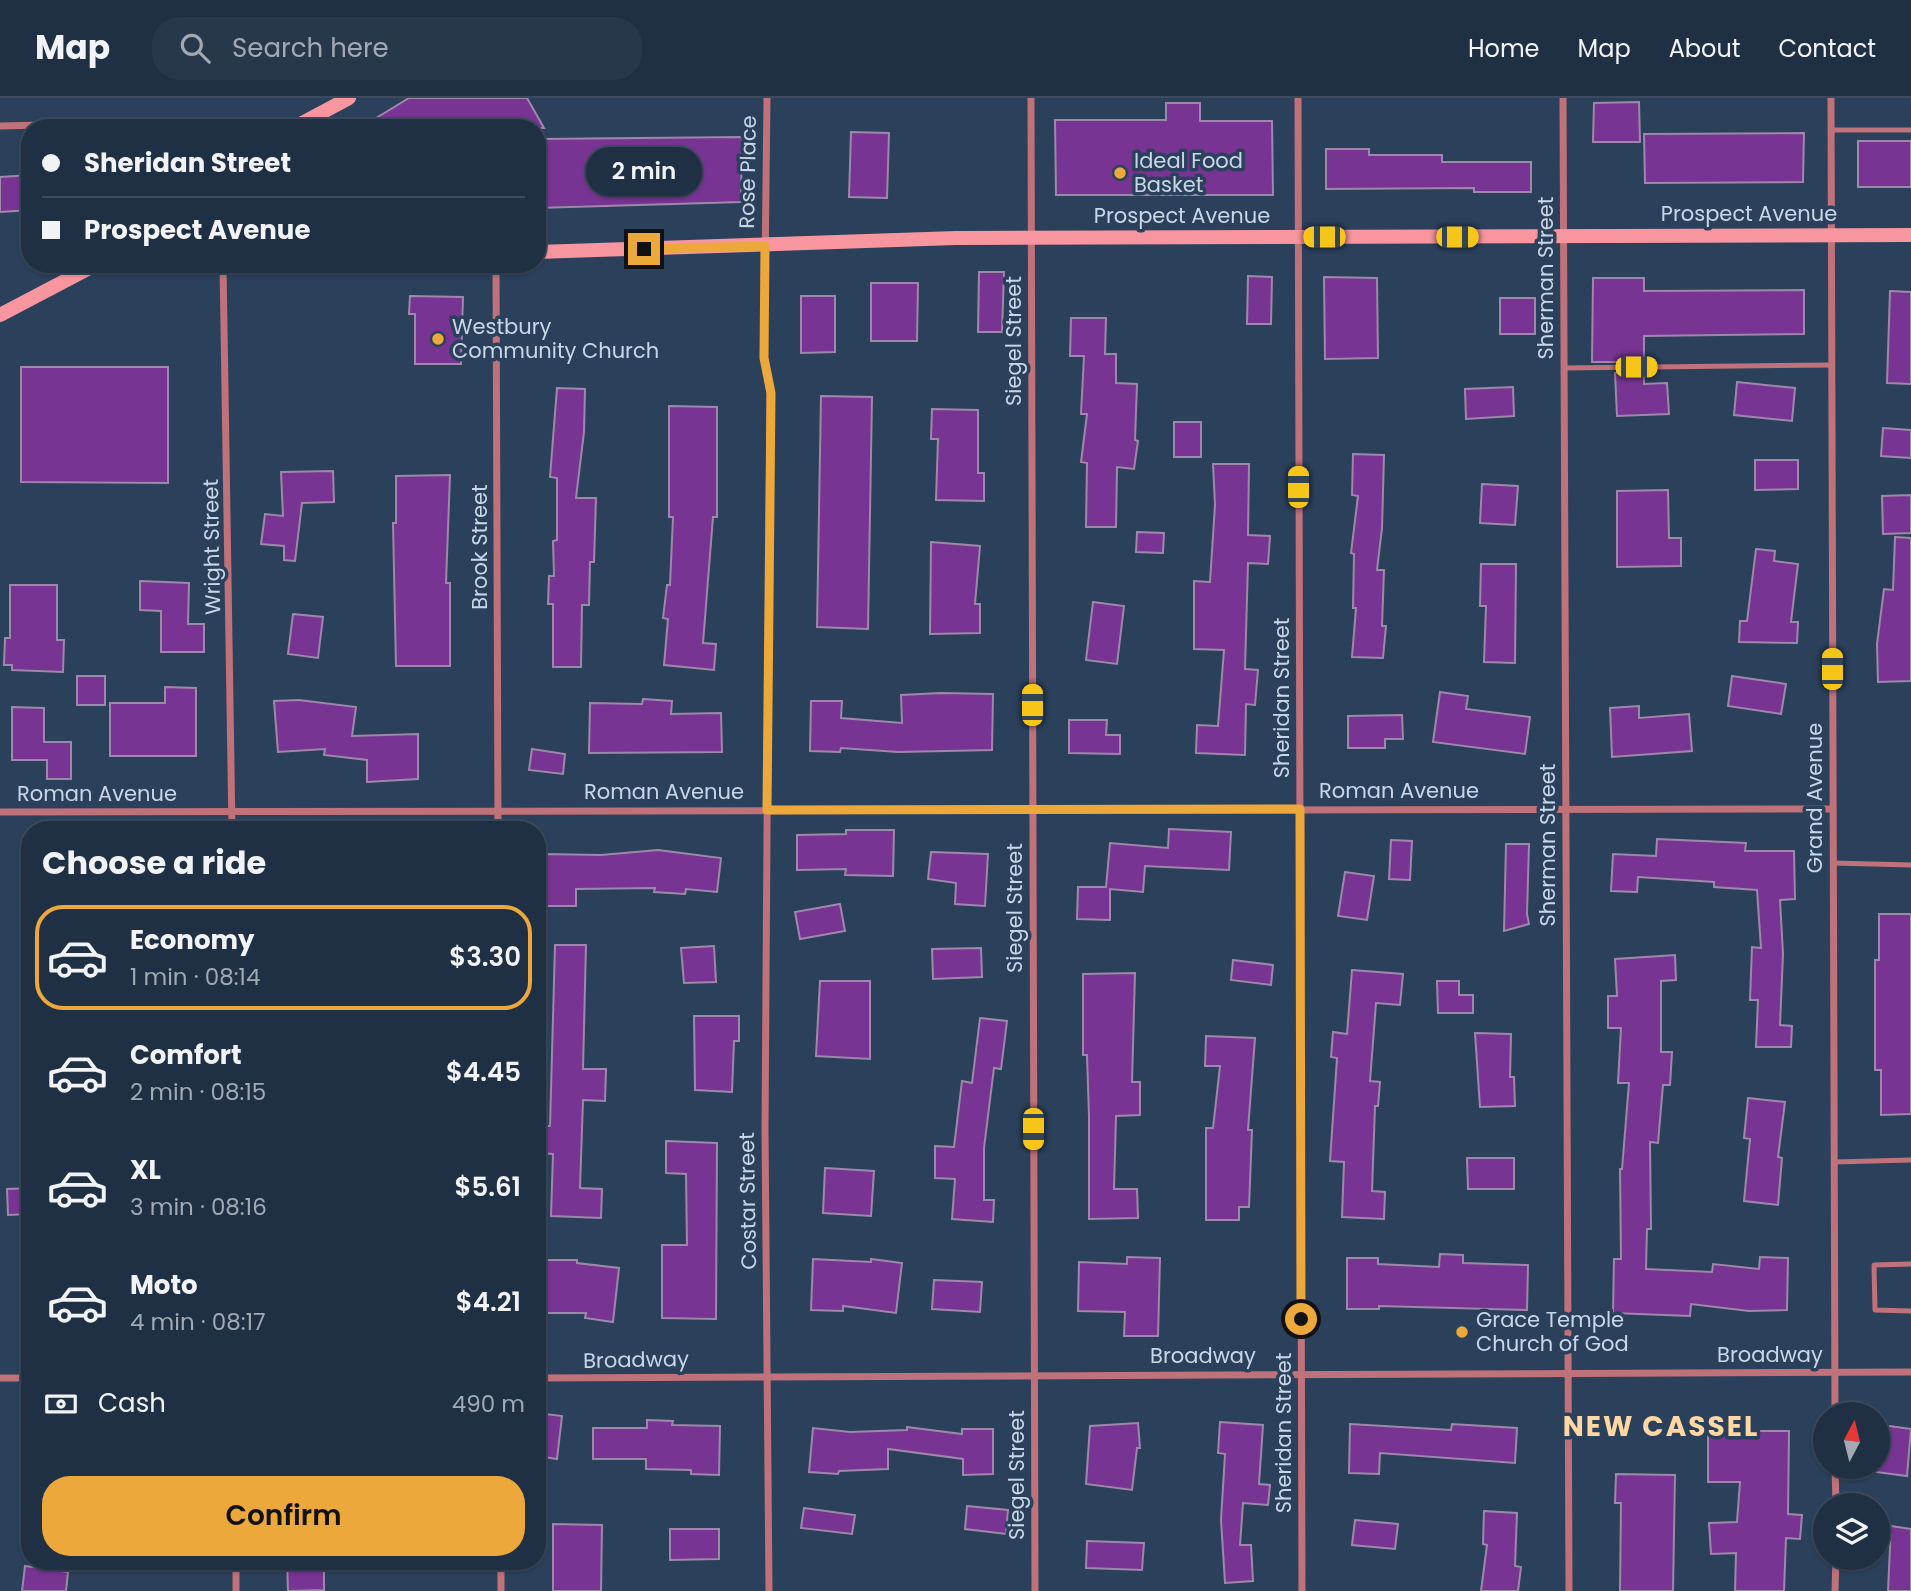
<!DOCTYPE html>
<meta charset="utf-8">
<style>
body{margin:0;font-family:Poppins,sans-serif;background:#28384b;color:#f1f3f6;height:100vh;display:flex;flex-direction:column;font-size:26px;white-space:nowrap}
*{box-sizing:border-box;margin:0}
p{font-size:23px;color:#a2a9b2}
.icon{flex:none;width:38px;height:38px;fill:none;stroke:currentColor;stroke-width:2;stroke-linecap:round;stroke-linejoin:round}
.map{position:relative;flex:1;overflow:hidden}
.drawer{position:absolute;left:21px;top:723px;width:525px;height:749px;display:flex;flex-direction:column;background:#203044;border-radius:28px;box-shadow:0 2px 5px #0004,0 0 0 2px #3d4b5d}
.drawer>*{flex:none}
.hud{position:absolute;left:21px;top:21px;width:525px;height:154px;border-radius:28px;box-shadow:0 2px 5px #0004,0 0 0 2px #3d4b5d;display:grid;align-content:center;height:154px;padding:0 21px;background:#203044}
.needle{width:46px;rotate:7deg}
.controls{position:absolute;left:1813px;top:1304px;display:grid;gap:14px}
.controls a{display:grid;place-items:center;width:77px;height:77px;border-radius:50%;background:#203044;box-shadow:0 2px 5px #0004,0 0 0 2px #3d4b5d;font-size:35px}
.end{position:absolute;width:32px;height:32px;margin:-16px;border:9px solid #eda83b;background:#111;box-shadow:0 0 0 4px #111}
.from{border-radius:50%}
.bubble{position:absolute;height:49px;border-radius:24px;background:#203044;box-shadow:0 2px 5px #0004,0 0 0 2px #3d4b5d;font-size:23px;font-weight:600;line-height:49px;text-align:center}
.car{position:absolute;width:21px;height:42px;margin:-21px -10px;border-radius:9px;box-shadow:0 0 5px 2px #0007;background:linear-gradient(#f5c518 24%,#345 0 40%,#f5c518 0 76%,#345 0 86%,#f5c518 0)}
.hud b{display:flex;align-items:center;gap:24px;height:66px;font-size:26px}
.hud b+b{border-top:2px solid #3d4b5d}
.hud i{width:18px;height:18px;background:#f1f3f6}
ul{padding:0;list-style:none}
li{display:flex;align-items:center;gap:21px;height:105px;margin:0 14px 10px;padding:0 7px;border:4px solid transparent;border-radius:28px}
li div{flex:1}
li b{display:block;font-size:26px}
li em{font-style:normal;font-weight:600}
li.selected{border-color:#eda83b}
li>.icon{width:63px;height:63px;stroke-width:1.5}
h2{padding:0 21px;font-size:32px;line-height:84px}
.pay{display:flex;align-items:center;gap:18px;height:77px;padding:0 21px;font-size:26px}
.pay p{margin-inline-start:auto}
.action{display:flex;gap:14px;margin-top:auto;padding:14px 21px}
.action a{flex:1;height:80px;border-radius:28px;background:#eda83b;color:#111;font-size:28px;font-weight:600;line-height:80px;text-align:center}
header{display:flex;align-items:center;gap:42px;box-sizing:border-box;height:98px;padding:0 35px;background:#203044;border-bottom:2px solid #3d4b5d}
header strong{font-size:33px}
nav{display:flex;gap:38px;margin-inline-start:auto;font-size:24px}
.search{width:490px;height:63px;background:#28384b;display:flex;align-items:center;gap:18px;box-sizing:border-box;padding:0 24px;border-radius:28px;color:#a2a9b2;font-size:26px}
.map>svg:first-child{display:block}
.building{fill:#773492;stroke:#9e88a9;stroke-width:2}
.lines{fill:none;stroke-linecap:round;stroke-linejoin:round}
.service{stroke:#bf7279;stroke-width:5}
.minor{stroke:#bf7279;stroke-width:7}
.secondary{stroke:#f8969f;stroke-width:14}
.route{stroke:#eda83b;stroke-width:9}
.poi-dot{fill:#eda83b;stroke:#2b405b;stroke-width:2.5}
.labels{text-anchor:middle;stroke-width:7;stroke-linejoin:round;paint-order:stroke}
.poi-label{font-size:21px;fill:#c9d6e7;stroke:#2b405b;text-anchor:start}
.street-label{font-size:21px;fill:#c9d6e7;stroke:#2b405b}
.district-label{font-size:28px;font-weight:bold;letter-spacing:2px;fill:#fed7a3;stroke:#2b405b}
</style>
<header>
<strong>Map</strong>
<div class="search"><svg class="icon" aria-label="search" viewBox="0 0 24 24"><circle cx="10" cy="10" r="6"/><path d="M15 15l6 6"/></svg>Search here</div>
<nav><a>Home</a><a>Map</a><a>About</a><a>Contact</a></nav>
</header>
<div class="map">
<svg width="1911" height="1493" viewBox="0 0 1911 1493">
<rect width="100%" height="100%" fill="#2b405b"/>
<!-- building -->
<g class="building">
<polygon points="409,0 527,0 544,30 360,30"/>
<polygon points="1639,4 1640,44 1593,44 1594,5"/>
<polygon points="1166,5 1200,5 1200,23 1272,23 1273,97 1056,97 1055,22 1166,22"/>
<polygon points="851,34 889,35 887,100 849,99"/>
<polygon points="1804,35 1803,84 1645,85 1644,36"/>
<polygon points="742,39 741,104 537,110 537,41"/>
<rect x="1858" y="43" width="53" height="46"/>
<polygon points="1326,51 1369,51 1369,57 1442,57 1442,64 1531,64 1531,94 1474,94 1474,90 1326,91"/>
<polygon points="30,77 30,112 0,114 0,79"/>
<polygon points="979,174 1004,174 1002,234 978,234"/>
<polygon points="1248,178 1272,179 1271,226 1247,226"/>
<polygon points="1324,179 1377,180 1378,260 1325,261"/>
<polygon points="1593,180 1644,180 1644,193 1804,192 1804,236 1644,238 1644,264 1592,264"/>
<polygon points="871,185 918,185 917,243 871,243"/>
<polygon points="1890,193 1911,194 1911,286 1887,285"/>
<polygon points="410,198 463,199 461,266 415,266 415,216 409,216"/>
<polygon points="801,198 835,198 835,254 801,255"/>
<rect x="1500" y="200" width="35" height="36"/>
<polygon points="1071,220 1106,220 1105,256 1116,256 1116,285 1137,286 1135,342 1138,343 1134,371 1117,369 1116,429 1086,429 1087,365 1081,364 1087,316 1081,316 1084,258 1070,258"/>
<polygon points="21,269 168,269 168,385 21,384"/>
<polygon points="1644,274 1644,286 1667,285 1669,316 1617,318 1615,275"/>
<polygon points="1737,284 1795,290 1792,323 1734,317"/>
<polygon points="1513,289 1514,318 1466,321 1465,291"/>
<polygon points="557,290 585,291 584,334 576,400 596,400 594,464 590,464 589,507 582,507 581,569 553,569 553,506 548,506 549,478 554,478 553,443 557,442 557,380 550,379"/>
<polygon points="821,298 872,299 868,531 817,529"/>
<polygon points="669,308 717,309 717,419 713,419 703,545 716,546 714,572 664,567 668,521 663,520 667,487 670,487 673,419 669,419"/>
<polygon points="932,311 978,312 978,375 984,375 984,403 936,402 938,341 931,341"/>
<rect x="1174" y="324" width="27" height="35"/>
<polygon points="1883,330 1911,332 1911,360 1881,358"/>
<polygon points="1353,356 1384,357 1382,430 1377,472 1384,472 1382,528 1386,528 1383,560 1352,559 1356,510 1353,510 1354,456 1351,455 1358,398 1352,397"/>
<polygon points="1755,362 1798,362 1798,391 1755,392"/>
<polygon points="1213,366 1249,366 1248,437 1270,438 1268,466 1248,465 1245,571 1258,572 1255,607 1246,606 1245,657 1196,655 1197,627 1218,628 1224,552 1194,551 1194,483 1210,484 1215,407"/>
<polygon points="333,373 334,404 302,405 295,463 284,462 284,448 261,446 265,416 283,418 281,374"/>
<polygon points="450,377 446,485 450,485 450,568 396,568 393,425 396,425 396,378"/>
<polygon points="1482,386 1518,388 1515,427 1480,425"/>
<polygon points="1668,392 1669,440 1681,440 1681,468 1617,469 1617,393"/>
<polygon points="1911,397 1911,435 1883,436 1882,398"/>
<polygon points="1137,434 1164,435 1163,455 1136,454"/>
<polygon points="1895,439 1911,440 1911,583 1878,584 1877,546 1884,491 1893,492"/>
<polygon points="931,444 980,448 975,506 980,506 980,535 930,536"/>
<polygon points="1756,451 1775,453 1774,463 1798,466 1791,524 1798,524 1797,545 1739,544 1740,523 1747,523"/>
<polygon points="1481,466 1516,466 1515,565 1484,564 1486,508 1480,508"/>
<polygon points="140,483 189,485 188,526 204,526 204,554 161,554 161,513 140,512"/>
<polygon points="10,487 57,487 57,542 64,542 63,574 12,572 12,567 4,567 5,540 10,540"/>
<polygon points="1093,504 1124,508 1117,566 1086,562"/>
<polygon points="293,516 323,519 318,560 288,556"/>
<rect x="77" y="578" width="28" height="29"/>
<polygon points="1732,578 1786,586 1781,616 1728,608"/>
<polygon points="165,589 196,590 196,658 110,658 110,605 165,605"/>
<polygon points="1440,594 1468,598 1466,611 1530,619 1525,656 1433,644"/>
<polygon points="941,595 993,596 992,652 898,654 841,650 840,654 810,653 811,603 842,603 841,620 902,625 901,597"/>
<polygon points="643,601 672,603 671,616 721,615 722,654 589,655 590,605 642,606"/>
<polygon points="299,602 356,609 352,638 418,636 418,681 367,684 367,662 324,657 325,651 278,654 274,603"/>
<polygon points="1639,608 1639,620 1689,616 1692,653 1612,659 1610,610"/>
<polygon points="12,609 44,610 44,644 71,644 71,681 47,681 47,662 12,662"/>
<polygon points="1402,617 1403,641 1385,641 1385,650 1348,650 1348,618"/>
<polygon points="1069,622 1107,622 1106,637 1120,637 1120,656 1069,655"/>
<polygon points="532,651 565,656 563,676 529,672"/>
<polygon points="1169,731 1231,734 1229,772 1145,768 1143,794 1110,791 1110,822 1077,821 1078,789 1106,789 1110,745 1168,750"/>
<polygon points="846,732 894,732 893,778 845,777 846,771 797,772 797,737 846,736"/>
<polygon points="1657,741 1746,745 1745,753 1794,753 1795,801 1780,802 1783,856 1780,927 1792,928 1791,949 1756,949 1758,902 1750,902 1752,849 1761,850 1757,792 1714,789 1714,784 1638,779 1637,794 1611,793 1613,756 1656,758"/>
<polygon points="1391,742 1412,743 1410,782 1389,781"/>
<polygon points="1506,746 1529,746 1527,816 1529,826 1504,833"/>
<polygon points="658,752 721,760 717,794 686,791 685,796 654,794 655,790 576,791 576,808 543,808 544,756 601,757"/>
<polygon points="931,754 988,756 985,808 955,806 956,785 928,781"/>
<polygon points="1345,774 1374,778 1367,822 1338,818"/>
<polygon points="840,806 845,833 800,841 795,814"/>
<polygon points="1879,816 1911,816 1911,1016 1881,1017 1881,972 1875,972 1875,862 1879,862"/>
<polygon points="555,847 586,847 583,971 606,971 605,1003 583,1002 580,1090 602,1091 601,1120 551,1118 553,1056 540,1055 541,1028 550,1028"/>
<polygon points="714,848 716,884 684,885 681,850"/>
<polygon points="981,850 982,879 933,881 932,851"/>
<polygon points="1675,857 1676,882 1661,883 1661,954 1672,954 1670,987 1663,987 1658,1045 1650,1044 1651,1131 1647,1131 1646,1171 1712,1174 1713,1166 1759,1171 1760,1159 1788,1160 1787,1212 1749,1213 1691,1206 1690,1218 1613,1215 1614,1161 1621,1161 1620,1071 1622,1071 1629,985 1618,985 1621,930 1608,930 1608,898 1617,898 1615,861"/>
<polygon points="1233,862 1273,867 1271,887 1231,882"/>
<polygon points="1352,872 1403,876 1400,907 1376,905 1370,983 1380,984 1378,1008 1375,1008 1372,1093 1385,1094 1384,1121 1342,1119 1344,1064 1330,1063 1337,960 1331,959 1333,934 1347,936"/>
<polygon points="1135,875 1132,984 1140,984 1140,1017 1116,1018 1114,1091 1137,1091 1138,1120 1089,1121 1089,1018 1087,957 1083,957 1083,876"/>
<polygon points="820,883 870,883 870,961 816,958"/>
<polygon points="1437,883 1459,883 1459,897 1473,897 1473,915 1438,915"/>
<polygon points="694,918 739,918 739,943 734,943 732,994 695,992"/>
<polygon points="980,920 1007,923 1001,971 994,970 984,1050 984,1102 994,1102 993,1124 952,1121 955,1081 935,1080 935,1048 954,1049 962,983 972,985"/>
<polygon points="1475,935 1511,936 1510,979 1514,979 1515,1008 1480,1009"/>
<polygon points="1206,938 1255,940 1248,1032 1252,1032 1249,1109 1239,1109 1239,1122 1206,1122 1206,1030 1213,1030 1220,968 1205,968"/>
<polygon points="1748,1000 1785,1004 1778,1059 1782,1060 1778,1107 1744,1103 1750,1041 1744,1040"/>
<polygon points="666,1043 717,1045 716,1221 662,1220 662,1147 687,1147 686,1076 666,1075"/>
<polygon points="1467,1060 1514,1060 1514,1091 1468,1091"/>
<polygon points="825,1070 874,1073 871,1118 823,1115"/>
<polygon points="30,1090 30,1116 8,1117 7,1091"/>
<polygon points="1440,1156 1463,1157 1463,1165 1528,1167 1527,1212 1379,1208 1379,1211 1347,1211 1347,1160 1378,1160 1378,1166 1439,1169"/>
<polygon points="1127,1159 1160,1160 1158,1238 1124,1238 1125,1214 1078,1213 1079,1164 1127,1166"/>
<polygon points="813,1161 871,1164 871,1161 902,1165 896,1215 843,1208 843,1213 811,1212"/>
<polygon points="547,1162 577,1162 577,1165 619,1170 613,1224 585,1220 586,1215 546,1215"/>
<polygon points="934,1182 982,1184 980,1214 932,1211"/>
<polygon points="537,1315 562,1318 557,1361 537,1358"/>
<polygon points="647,1322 673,1323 672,1327 720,1328 719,1377 691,1376 691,1372 646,1371 646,1361 593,1361 593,1330 647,1330"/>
<polygon points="1220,1324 1263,1327 1259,1386 1270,1387 1268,1407 1243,1405 1240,1447 1251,1447 1253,1483 1225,1485 1221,1422 1225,1356 1218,1355"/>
<polygon points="1138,1325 1140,1350 1137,1350 1132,1392 1086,1386 1090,1328"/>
<polygon points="1350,1326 1451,1332 1452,1326 1517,1330 1515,1365 1380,1355 1379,1376 1349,1375"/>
<polygon points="1882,1327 1911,1331 1907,1378 1876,1374"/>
<polygon points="907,1329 962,1336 962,1331 993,1331 993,1376 963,1377 963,1361 888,1351 888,1371 839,1373 838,1376 809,1374 813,1330 850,1334 907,1332"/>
<polygon points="1755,1333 1789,1333 1788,1416 1802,1417 1800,1441 1786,1440 1784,1493 1735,1493 1736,1455 1711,1456 1709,1425 1737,1424 1740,1384 1708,1384 1708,1336 1755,1336"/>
<polygon points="1616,1376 1675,1377 1673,1493 1620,1493 1621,1405 1615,1405"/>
<polygon points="967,1408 1008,1412 1006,1436 965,1431"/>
<polygon points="804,1410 855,1417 852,1436 801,1430"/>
<polygon points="1484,1413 1517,1415 1515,1468 1521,1469 1518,1493 1481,1493 1487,1447 1483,1446"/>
<polygon points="1355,1422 1398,1426 1395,1451 1352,1447"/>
<polygon points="553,1426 602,1427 601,1493 553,1493"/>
<polygon points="1891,1428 1911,1431 1911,1493 1888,1493"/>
<polygon points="670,1431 719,1431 719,1461 670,1462"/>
<polygon points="1087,1443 1144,1445 1142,1472 1086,1470"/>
<polygon points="287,1463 324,1463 324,1492 288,1493"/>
<polygon points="25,1468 68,1474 66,1493 22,1493"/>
</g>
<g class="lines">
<!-- service -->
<g class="service">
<polyline points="1831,32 1911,32"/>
<polyline points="1564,270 1832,267"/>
<polyline points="1833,765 1911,767"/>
<polyline points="1834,1064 1911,1062"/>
<polyline points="1911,1166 1874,1167 1875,1212 1911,1213"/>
</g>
<!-- minor -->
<g class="minor">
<polyline points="767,0 764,259 770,295 765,1032 769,1493"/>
<polyline points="1031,0 1035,1493"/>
<polyline points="1298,0 1302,1493"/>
<polyline points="1563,0 1569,1493"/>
<polyline points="1831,0 1835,1316"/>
<polyline points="0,28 203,23 235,30"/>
<polyline points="223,166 232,732"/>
<polyline points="496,166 498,732"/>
<polyline points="0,714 1832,711"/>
<polyline points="0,1280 30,1280"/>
<polyline points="537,1280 1911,1274"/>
<polyline points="1835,1368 1836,1407"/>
<polyline points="501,1463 501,1493"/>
<polyline points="236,1493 236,1463"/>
<polyline points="1835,1493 1836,1460"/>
</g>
<!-- secondary -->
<g class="secondary">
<polyline points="293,30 349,0"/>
<polyline points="537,154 956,140 1911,137"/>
<polyline points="0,217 97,166"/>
</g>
</g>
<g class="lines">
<!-- route -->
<polyline class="route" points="644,151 765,148 764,260 771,295 767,712 1300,711 1301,1221"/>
</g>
<!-- markers -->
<g class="poi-dot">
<circle cx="1120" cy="75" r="7"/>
<circle cx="438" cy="241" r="7"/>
<circle cx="1462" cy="1234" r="7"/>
</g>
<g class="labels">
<!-- poi labels -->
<g class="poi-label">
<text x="1134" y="70">Ideal Food<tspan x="1134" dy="24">Basket</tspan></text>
<text x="452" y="236">Westbury<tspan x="452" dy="24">Community Church</tspan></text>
<text x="1476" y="1229">Grace Temple<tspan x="1476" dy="24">Church of God</tspan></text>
</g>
<!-- street labels -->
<g class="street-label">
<text transform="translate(748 74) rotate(-89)" y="7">Rose Place</text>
<text x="1749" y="123">Prospect Avenue</text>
<text x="1182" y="125">Prospect Avenue</text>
<text transform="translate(1546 180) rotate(-90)" y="7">Sherman Street</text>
<text transform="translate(1014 243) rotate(-90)" y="7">Siegel Street</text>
<text transform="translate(212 449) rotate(-91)" y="7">Wright Street</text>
<text transform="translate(480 449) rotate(-90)" y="7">Brook Street</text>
<text transform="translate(1282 600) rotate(-90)" y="7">Sheridan Street</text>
<text x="1399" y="700">Roman Avenue</text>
<text x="664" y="701">Roman Avenue</text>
<text x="97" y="703">Roman Avenue</text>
<text transform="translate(1815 700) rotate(-90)" y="7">Grand Avenue</text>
<text transform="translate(1548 747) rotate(-90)" y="7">Sherman Street</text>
<text transform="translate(1015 810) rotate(-90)" y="7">Siegel Street</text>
<text transform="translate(748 1103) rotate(-91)" y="7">Costar Street</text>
<text x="1770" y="1264">Broadway</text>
<text x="1203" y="1265">Broadway</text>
<text transform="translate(636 1262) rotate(-1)" y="7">Broadway</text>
<text transform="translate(1284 1335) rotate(-90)" y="7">Sheridan Street</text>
<text transform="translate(1017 1377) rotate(-90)" y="7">Siegel Street</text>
</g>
<!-- district labels -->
<g class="district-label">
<text x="1661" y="1338">NEW CASSEL</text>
</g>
</g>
</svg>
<div class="controls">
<a><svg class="needle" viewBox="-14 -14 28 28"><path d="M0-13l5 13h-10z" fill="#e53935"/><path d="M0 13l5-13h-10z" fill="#a2a9b2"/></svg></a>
<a><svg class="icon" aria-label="layers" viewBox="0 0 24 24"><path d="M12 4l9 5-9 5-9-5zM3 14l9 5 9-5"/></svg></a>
</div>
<i class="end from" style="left:1301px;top:1221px"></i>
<i class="end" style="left:644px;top:151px"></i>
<div class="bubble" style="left:586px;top:49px;width:116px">2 min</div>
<i class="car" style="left:1324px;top:139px;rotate:270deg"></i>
<i class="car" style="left:1457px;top:139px;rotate:90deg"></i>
<i class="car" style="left:1636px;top:269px;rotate:90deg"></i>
<i class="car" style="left:1298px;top:389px;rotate:0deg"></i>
<i class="car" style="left:1832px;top:571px;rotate:0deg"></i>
<i class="car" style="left:1032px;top:607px;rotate:0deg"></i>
<i class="car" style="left:1033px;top:1031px;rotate:180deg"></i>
<div class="hud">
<b><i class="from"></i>Sheridan Street</b>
<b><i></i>Prospect Avenue</b>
</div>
<section class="drawer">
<h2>Choose a ride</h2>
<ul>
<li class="selected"><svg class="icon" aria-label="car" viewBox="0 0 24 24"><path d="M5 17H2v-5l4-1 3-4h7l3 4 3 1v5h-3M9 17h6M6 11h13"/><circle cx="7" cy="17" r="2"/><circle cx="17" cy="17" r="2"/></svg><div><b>Economy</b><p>1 min · 08:14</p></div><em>$3.30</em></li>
<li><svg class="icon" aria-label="car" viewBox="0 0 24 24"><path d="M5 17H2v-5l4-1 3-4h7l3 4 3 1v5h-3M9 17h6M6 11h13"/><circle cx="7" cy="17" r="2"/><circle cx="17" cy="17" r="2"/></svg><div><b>Comfort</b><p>2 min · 08:15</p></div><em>$4.45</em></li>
<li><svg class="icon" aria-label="car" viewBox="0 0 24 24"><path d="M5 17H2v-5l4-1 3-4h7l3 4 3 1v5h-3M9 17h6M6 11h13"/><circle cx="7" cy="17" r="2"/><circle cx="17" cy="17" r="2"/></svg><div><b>XL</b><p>3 min · 08:16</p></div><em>$5.61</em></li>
<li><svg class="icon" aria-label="car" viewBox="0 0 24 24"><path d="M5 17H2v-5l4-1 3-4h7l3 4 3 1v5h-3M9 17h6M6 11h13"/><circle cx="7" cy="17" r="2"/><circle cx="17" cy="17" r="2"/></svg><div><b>Moto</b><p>4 min · 08:17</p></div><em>$4.21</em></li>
</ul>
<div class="pay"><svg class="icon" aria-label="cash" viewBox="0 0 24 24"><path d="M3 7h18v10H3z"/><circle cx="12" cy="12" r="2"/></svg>Cash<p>490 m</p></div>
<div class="action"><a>Confirm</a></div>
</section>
</div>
